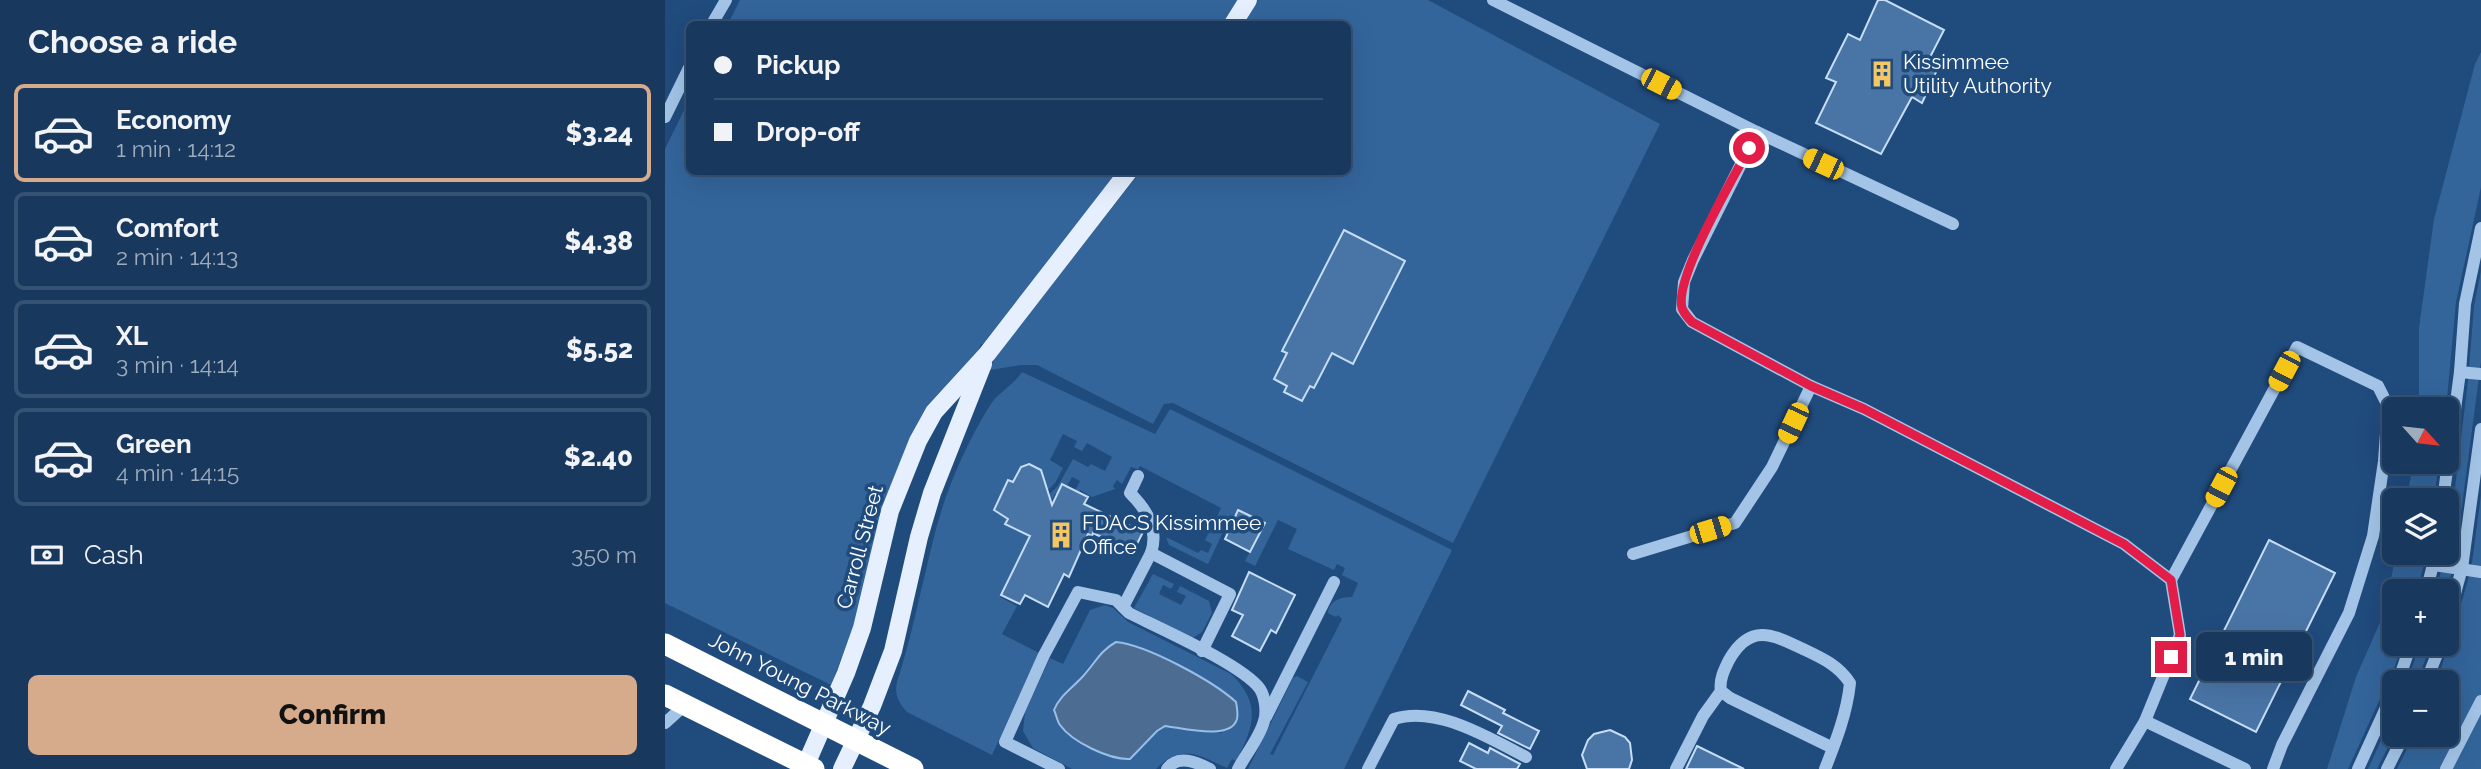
<!DOCTYPE html>
<meta charset="utf-8">
<style>
body{margin:0;font-family:Raleway,sans-serif;background:#254367;color:#f1f3f6;height:100vh;display:flex;flex-direction:column;font-size:26px;white-space:nowrap}
*{box-sizing:border-box;margin:0}
p{font-size:23px;color:#9facbc}
.icon{flex:none;width:38px;height:38px;fill:none;stroke:currentColor;stroke-width:2;stroke-linecap:round;stroke-linejoin:round}
.map{position:relative;flex:1;overflow:hidden}
.panel{display:flex;flex-direction:column;background:#18385e;width:665px}
.panel>*{flex:none}
.banner{position:absolute;left:21px;top:21px;width:665px;height:154px;border-radius:10px;box-shadow:0 7px 28px #0002,0 0 0 2px #365273;display:grid;align-content:center;height:154px;padding:0 28px;background:#18385e}
.needle{width:46px;rotate:117deg}
.controls{position:absolute;left:1717px;top:397px;display:grid;gap:14px}
.controls a{display:grid;place-items:center;width:77px;height:77px;border-radius:10px;background:#18385e;box-shadow:0 7px 28px #0002,0 0 0 2px #365273;font-size:35px}
.end{position:absolute;width:32px;height:32px;margin:-16px;border:9px solid #e11d48;background:#fff;box-shadow:0 0 0 4px #fff}
.from{border-radius:50%}
.bubble{position:absolute;height:49px;border-radius:10px;background:#18385e;box-shadow:0 7px 28px #0002,0 0 0 2px #365273;font-size:23px;font-weight:800;line-height:49px;text-align:center}
.car{position:absolute;width:21px;height:42px;margin:-21px -10px;border-radius:9px;box-shadow:0 0 5px 2px #0007;background:linear-gradient(#f5c518 24%,#345 0 40%,#f5c518 0 76%,#345 0 86%,#f5c518 0)}
.banner b{display:flex;align-items:center;gap:24px;height:66px;font-size:26px}
.banner b+b{border-top:2px solid #365273}
.banner i{width:18px;height:18px;background:#f1f3f6}
ul{padding:0;list-style:none}
li{display:flex;align-items:center;gap:21px;height:98px;margin:0 14px 10px;padding:0 14px;border:4px solid #365273;border-radius:10px}
li div{flex:1}
li b{display:block;font-size:26px}
li em{font-style:normal;font-weight:800}
li.on{border-color:#d6ab8b}
li>.icon{width:63px;height:63px;stroke-width:1.5}
h2{padding:0 28px;font-size:32px;line-height:84px}
.pay{display:flex;align-items:center;gap:18px;height:77px;padding:0 28px;font-size:26px}
.pay p{margin-inline-start:auto}
.primary-button{display:flex;gap:14px;margin-top:auto;padding:14px 28px}
.primary-button a{flex:1;height:80px;border-radius:10px;background:#d6ab8b;color:#111;font-size:28px;font-weight:800;line-height:80px;text-align:center}
main{display:flex;flex:1;min-height:0}
.map>svg:first-child{display:block}
.green{fill:#33659b;fill-rule:evenodd}
.water{fill:#4d6c91;stroke:#97bfe8;stroke-width:2}
.building{fill:#4975a6;stroke:#c6ddf5;stroke-width:2}
.lines{fill:none;stroke-linecap:round;stroke-linejoin:round}
.minor{stroke:#a3c4e7;stroke-width:12}
.major{stroke:#e5effd;stroke-width:18}
.highway{stroke:#fff;stroke-width:21}
.route{stroke:#e11d48;stroke-width:9}
.labels{text-anchor:middle;stroke-width:7;stroke-linejoin:round;paint-order:stroke}
.poi-label{font-size:21px;fill:#fff;stroke:#204b7d;text-anchor:start}
.street-label{font-size:21px;fill:#fff;stroke:#204b7d}
</style>
<main>
<section class="panel">
<h2>Choose a ride</h2>
<ul>
<li class="on"><svg class="icon" aria-label="car" viewBox="0 0 24 24"><path d="M5 17H2v-5l4-1 3-4h7l3 4 3 1v5h-3M9 17h6M6 11h13"/><circle cx="7" cy="17" r="2"/><circle cx="17" cy="17" r="2"/></svg><div><b>Economy</b><p>1 min · 14:12</p></div><em>$3.24</em></li>
<li><svg class="icon" aria-label="car" viewBox="0 0 24 24"><path d="M5 17H2v-5l4-1 3-4h7l3 4 3 1v5h-3M9 17h6M6 11h13"/><circle cx="7" cy="17" r="2"/><circle cx="17" cy="17" r="2"/></svg><div><b>Comfort</b><p>2 min · 14:13</p></div><em>$4.38</em></li>
<li><svg class="icon" aria-label="car" viewBox="0 0 24 24"><path d="M5 17H2v-5l4-1 3-4h7l3 4 3 1v5h-3M9 17h6M6 11h13"/><circle cx="7" cy="17" r="2"/><circle cx="17" cy="17" r="2"/></svg><div><b>XL</b><p>3 min · 14:14</p></div><em>$5.52</em></li>
<li><svg class="icon" aria-label="car" viewBox="0 0 24 24"><path d="M5 17H2v-5l4-1 3-4h7l3 4 3 1v5h-3M9 17h6M6 11h13"/><circle cx="7" cy="17" r="2"/><circle cx="17" cy="17" r="2"/></svg><div><b>Green</b><p>4 min · 14:15</p></div><em>$2.40</em></li>
</ul>
<div class="pay"><svg class="icon" aria-label="cash" viewBox="0 0 24 24"><path d="M3 7h18v10H3z"/><circle cx="12" cy="12" r="2"/></svg>Cash<p>350 m</p></div>
<div class="primary-button"><a>Confirm</a></div>
</section>
<div class="map">
<svg width="1816" height="769" viewBox="0 0 1816 769">
<rect width="100%" height="100%" fill="#204b7d"/>
<!-- green -->
<g class="green">
<polygon points="75,0 573,0 558,24 63,24"/>
<polygon points="593,0 763,0 995,124 788,543 508,403 499,404 488,424 372,365 356,365 325,370 329,359 475,172 682,172 682,24 579,24"/>
<polygon points="1816,52 1816,187 1791,302 1781,409 1754,409 1754,328 1769,219 1810,64"/>
<polygon points="24,100 24,172 452,172 318,344 316,344 314,349 261,407 245,437 217,508 189,626 166,685 0,603 0,149"/>
<polygon points="1816,271 1816,362 1789,566 1781,591 1771,592 1780,553 1782,553 1803,381 1809,306"/>
<path d="M357,372l133,62 15,-25 282,141 -108,219h-96l45,-91 4,-2 11,6 -38,72 3,1 69,-136 -4,-4 -2,2 -8,-4c1,-12 12,-16 24,-16l6,-14 -16,-8 3,-7 -8,-4 -3,6 -46,-21 9,-20 -19,-9 -23,46 -10,-5 19,-37 -25,-14 -4,9 -5,-2 -22,47 -39,-19 -3,-8 32,16 3,-3 7,3 4,-9 -7,-4 16,-32 -81,-42 -2,3 -7,-2 -9,17 -5,-4 -4,6 2,3 -23,8 -12,-7 -2,2 -3,-1 5,-10 -8,-4 -5,9 -5,-2 -5,10h-2l-10,18 -7,-7 20,-19 15,-27 15,8 3,-3 14,7 7,-14 -25,-14 -5,8 -8,-4 3,-6 -14,-7 -13,26 13,8 -8,15 -18,18 -2,-5 9,-18 -3,-7 -11,-7 -17,18 -5,-2 -14,30 14,9 -2,5 12,7 15,-4 5,2 -38,68 17,9 -15,28 37,19 -47,102 -85,-43c-8,-9 -13,-17 -10,-30 15,-46 24,-94 36,-141 11,-47 31,-93 56,-134 9,-15 24,-21 33,-35z"/>
<polygon points="1749,462 1774,462 1769,500 1741,500"/>
<polygon points="1816,495 1816,769 1732,769 1749,735 1782,735 1782,682 1771,682 1783,648 1806,570"/>
<polygon points="1731,553 1762,553 1752,591 1729,592 1729,644 1737,644 1730,666 1683,769 1662,769 1691,677 1720,611"/>
<polygon points="488,574 509,584 506,589 498,585 494,594 516,605 521,596 512,592 515,586 544,601 547,613 537,632 528,638 469,608"/>
<path d="M440,605l8,3 15,14 103,52c31,30 23,52 5,87l-4,-2 -5,9c-29,-13 -45,-25 -71,1h-84l-39,-21 -10,-17 2,-19 25,-54 13,6 27,-54zM432,657l82,10 43,23v43l-57,-7 -8,5 -84,-45z"/>
<polygon points="1755,644 1766,644 1752,682 1742,682"/>
<polygon points="1729,712 1729,735 1712,769 1703,769"/>
</g>
<!-- water -->
<path class="water" d="M451,642c31,3 97,39 120,60 1,5 2,12 1,17 -6,22 -54,9 -72,7l-8,5 -27,28c-20,1 -58,-17 -70,-34 -3,-4 -4,-11 -6,-15 6,-15 20,-23 30,-35 11,-12 17,-25 32,-33z"/>
<!-- building -->
<g class="building">
<polygon points="1213,0 1220,0 1279,30 1261,65 1272,70 1257,103 1247,97 1216,154 1151,123 1171,82 1161,78 1183,34 1195,40"/>
<polygon points="679,230 740,261 688,364 667,353 649,388 645,386 637,401 619,392 622,386 609,379 622,353 617,351"/>
<polygon points="364,464 376,470 387,505 397,484 423,497 419,504 478,532 468,552 428,533 427,536 423,534 404,577 399,574 383,607 360,595 355,604 336,595 365,536 340,524 343,519 329,510 343,480 348,482 356,467"/>
<polygon points="573,510 600,523 585,552 560,539"/>
<polygon points="1604,540 1670,573 1591,732 1525,699"/>
<polygon points="584,572 630,595 611,633 606,630 595,651 567,636 578,615 567,610"/>
<polygon points="803,691 840,710 838,713 874,731 865,749 833,733 837,726 796,705"/>
<polygon points="945,730 960,737 965,743 967,760 964,769 922,769 917,755 923,740 929,734"/>
<polygon points="804,743 823,753 825,748 855,764 852,769 811,769 795,761"/>
<polygon points="1032,746 1079,769 1021,769"/>
</g>
<g class="lines">
<!-- minor -->
<g class="minor">
<polyline points="828,0 1092,132 1288,224"/>
<polyline points="47,24 61,0"/>
<polyline points="0,117 24,68"/>
<polyline points="1092,132 1028,260 1019,282 1017,309 1027,322 1146,386 1199,409 1459,544 1506,580 1515,635 1480,721 1451,769"/>
<polyline points="1795,372 1816,374"/>
<path d="M473,476l-8,17c17,17 29,36 21,60l79,41 -28,57"/>
<polyline points="1778,500 1795,372 1800,304 1816,228"/>
<polyline points="968,554 1070,523 1107,467 1146,386"/>
<polyline points="1769,565 1816,572"/>
<polyline points="1506,580 1632,347 1713,386 1723,406 1719,461 1708,536 1684,613 1617,745 1608,769"/>
<polyline points="1761,592 1771,553"/>
<polyline points="458,607 486,553"/>
<polyline points="1782,623 1797,568 1816,429"/>
<polyline points="1733,682 1746,644"/>
<polyline points="1761,682 1776,644"/>
<polyline points="601,717 669,582"/>
<polyline points="1480,721 1580,769"/>
<polyline points="0,723 20,705"/>
<path d="M394,769l-54,-27 39,-87 34,-63 38,8 13,13c30,15 114,52 131,76 5,8 7,23 4,32 -4,16 -18,33 -26,48"/>
<path d="M502,769c11,-15 29,-7 43,0"/>
<path d="M703,769l26,-50c42,-14 95,19 132,38"/>
<polyline points="1011,769 1038,716 1056,691"/>
<path d="M1160,769c11,-28 22,-56 25,-86 -12,-18 -28,-25 -47,-34 -31,-15 -53,-26 -74,11 -5,10 -10,20 -8,31l9,7 103,50"/>
<polyline points="1693,769 1729,690"/>
<polyline points="1722,769 1739,735"/>
<polyline points="1781,769 1816,701"/>
</g>
<!-- major -->
<g class="major">
<polyline points="568,24 583,0"/>
<polyline points="139,769 181,673 197,628 225,511 253,441 269,412 322,354 463,172"/>
<polyline points="177,769 207,706 228,651 254,537 267,493 318,364"/>
</g>
<!-- highway -->
<g class="highway">
<polyline points="0,644 248,769"/>
<polyline points="0,695 149,769"/>
</g>
</g>
<g class="lines">
<!-- route -->
<path class="route" d="M1084,148c-16,31 -75,130 -67,160 2,5 6,10 10,14l119,64 53,23 260,135 47,36 9,55 -9,22"/>
</g>
<!-- icons -->
<defs>
<g id="building-bare" transform="scale(2.1)"><path d="M-4-6H4V6H1V3H-1V6H-4ZM-2.5-4.3h1.7v1.8h-1.7ZM.8-4.3h1.7v1.8H.8ZM-2.5-1h1.7V.8h-1.7ZM.8-1h1.7V.8H.8Z" fill="#f4c664" stroke="#204b7d" stroke-width="2.5" paint-order="stroke"/></g>
</defs>
<g fill-rule="evenodd">
<use href="#building-bare" x="1217" y="74"/>
<use href="#building-bare" x="396" y="535"/>
</g>
<g class="labels">
<!-- poi labels -->
<g class="poi-label">
<text x="1238" y="69">Kissimmee<tspan x="1238" dy="24">Utility Authority</tspan></text>
<text x="417" y="530">FDACS Kissimmee<tspan x="417" dy="24">Office</tspan></text>
</g>
<!-- street labels -->
<g class="street-label">
<text transform="translate(195 547) rotate(-75)" y="7">Carroll Street</text>
<text transform="translate(135 684) rotate(27)" y="7">John Young Parkway</text>
</g>
</g>
</svg>
<div class="controls">
<a><svg class="needle" viewBox="-14 -14 28 28"><path d="M0-13l5 13h-10z" fill="#e53935"/><path d="M0 13l5-13h-10z" fill="#9facbc"/></svg></a>
<a><svg class="icon" aria-label="layers" viewBox="0 0 24 24"><path d="M12 4l9 5-9 5-9-5zM3 14l9 5 9-5"/></svg></a>
<a>+</a>
<a>−</a>
</div>
<i class="end from" style="left:1084px;top:148px"></i>
<i class="end" style="left:1506px;top:657px"></i>
<div class="bubble" style="left:1531px;top:632px;width:116px">1 min</div>
<i class="car" style="left:996px;top:84px;rotate:117deg"></i>
<i class="car" style="left:1158px;top:164px;rotate:295deg"></i>
<i class="car" style="left:1619px;top:371px;rotate:208deg"></i>
<i class="car" style="left:1128px;top:423px;rotate:205deg"></i>
<i class="car" style="left:1556px;top:487px;rotate:208deg"></i>
<i class="car" style="left:1045px;top:530px;rotate:73deg"></i>
<div class="banner">
<b><i class="from"></i>Pickup</b>
<b><i></i>Drop-off</b>
</div>
</div>
</main>
